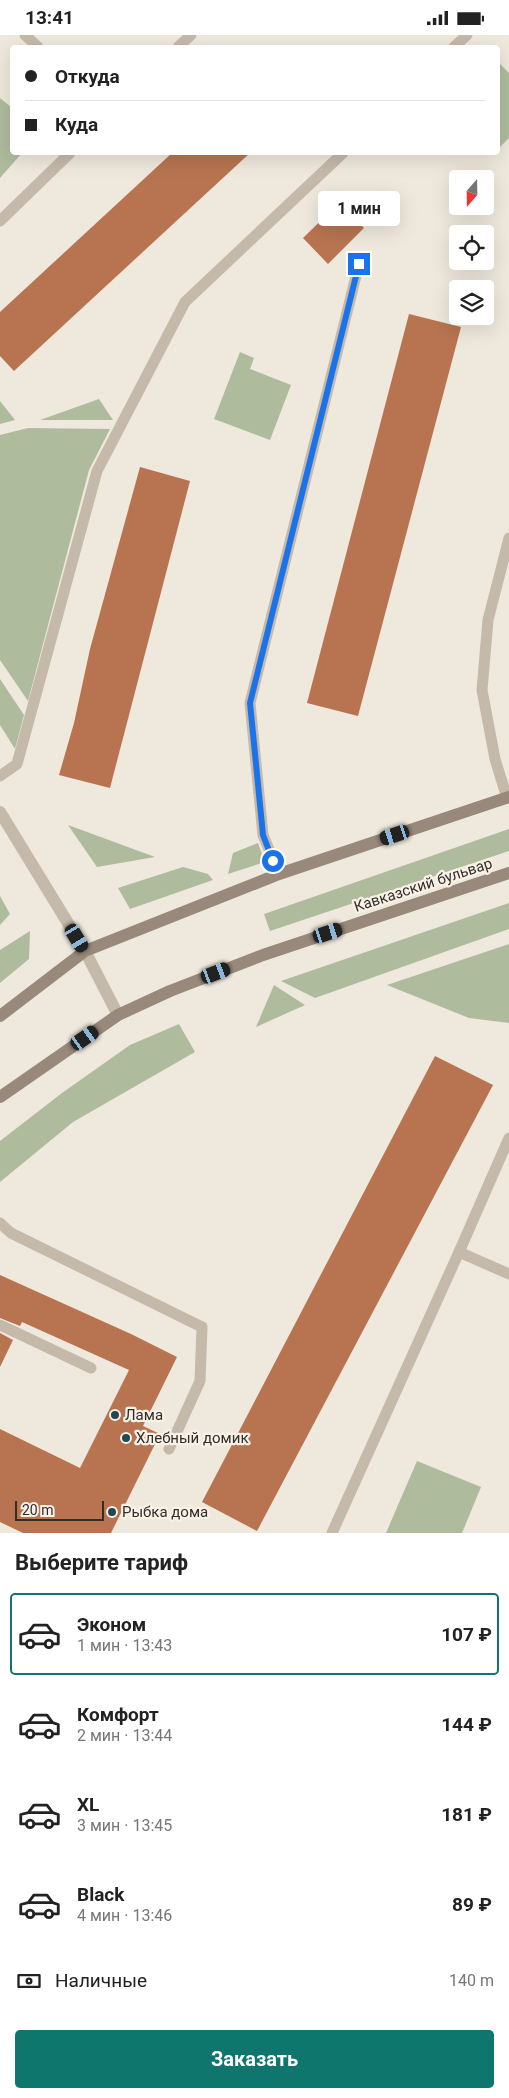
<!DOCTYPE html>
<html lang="ru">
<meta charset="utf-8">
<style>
body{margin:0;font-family:Roboto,sans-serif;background:#f6f6f6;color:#222;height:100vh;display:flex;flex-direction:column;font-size:19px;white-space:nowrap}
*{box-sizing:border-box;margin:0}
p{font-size:16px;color:#767676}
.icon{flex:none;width:28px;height:28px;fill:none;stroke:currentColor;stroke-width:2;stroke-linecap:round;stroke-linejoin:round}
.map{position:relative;height:1498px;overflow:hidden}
.drawer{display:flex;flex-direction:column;background:#fff;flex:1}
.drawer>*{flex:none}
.hud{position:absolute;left:10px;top:10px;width:490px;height:110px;border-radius:5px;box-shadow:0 5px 20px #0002;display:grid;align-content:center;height:110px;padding:0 15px;background:#fff}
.needle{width:32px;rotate:200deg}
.buttons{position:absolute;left:449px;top:135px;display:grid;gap:10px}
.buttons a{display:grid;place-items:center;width:45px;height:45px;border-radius:5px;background:#fff;box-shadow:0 5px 20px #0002;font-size:25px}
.scale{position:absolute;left:15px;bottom:12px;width:89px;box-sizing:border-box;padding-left:5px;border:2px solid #332d28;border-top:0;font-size:14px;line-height:18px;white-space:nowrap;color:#332d28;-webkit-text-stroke:4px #f7f1e7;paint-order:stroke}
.end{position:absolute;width:22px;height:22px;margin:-11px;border:6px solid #1a73e8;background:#fff;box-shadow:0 0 0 2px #fff}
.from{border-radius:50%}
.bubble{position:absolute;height:35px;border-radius:5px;background:#fff;box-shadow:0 5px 20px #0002;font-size:16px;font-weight:700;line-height:35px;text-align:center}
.car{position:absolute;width:15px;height:30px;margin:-15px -8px;border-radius:6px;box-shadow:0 0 4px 1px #0007;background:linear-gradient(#222 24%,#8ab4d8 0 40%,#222 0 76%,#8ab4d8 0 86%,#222 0)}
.hud b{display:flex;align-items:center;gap:18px;height:48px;font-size:19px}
.hud b+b{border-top:1px solid #e0e0e0}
.hud i{width:12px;height:12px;background:#222}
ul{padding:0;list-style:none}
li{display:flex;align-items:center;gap:15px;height:82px;margin:0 10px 8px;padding:0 5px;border:2px solid transparent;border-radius:5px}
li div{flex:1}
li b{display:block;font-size:19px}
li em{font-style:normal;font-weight:700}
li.on{border-color:#0f766e}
li>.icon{width:45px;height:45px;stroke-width:1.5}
h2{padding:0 15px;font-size:22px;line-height:60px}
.pay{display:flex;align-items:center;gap:12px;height:55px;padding:0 15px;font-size:19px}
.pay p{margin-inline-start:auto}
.button{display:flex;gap:10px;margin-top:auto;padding:10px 15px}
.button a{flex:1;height:58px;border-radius:5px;background:#0f766e;color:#fff;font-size:20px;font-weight:700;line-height:58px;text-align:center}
.status{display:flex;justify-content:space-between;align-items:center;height:35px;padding:0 25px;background:#fff;direction:ltr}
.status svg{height:14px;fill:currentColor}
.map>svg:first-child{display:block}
.green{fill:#aebc9d}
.building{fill:#b87450}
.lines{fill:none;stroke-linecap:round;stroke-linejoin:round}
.service{stroke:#c5b9a9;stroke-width:11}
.minor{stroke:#c5b9a9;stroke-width:12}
.secondary{stroke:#99897b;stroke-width:12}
.route{stroke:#1a73e8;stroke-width:6}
.poi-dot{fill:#224850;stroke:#f7f1e7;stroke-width:2}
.labels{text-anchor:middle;stroke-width:4.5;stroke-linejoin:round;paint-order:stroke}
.street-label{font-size:15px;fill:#332d28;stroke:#f7f1e7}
.poi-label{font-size:15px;fill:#332d28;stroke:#f7f1e7;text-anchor:start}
</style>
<div class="status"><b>13:41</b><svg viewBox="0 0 49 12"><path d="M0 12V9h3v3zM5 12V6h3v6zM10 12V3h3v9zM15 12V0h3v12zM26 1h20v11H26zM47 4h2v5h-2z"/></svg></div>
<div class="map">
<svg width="509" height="1498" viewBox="0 0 509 1498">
<rect width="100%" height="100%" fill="#efe8dc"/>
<!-- green -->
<g class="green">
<polygon points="500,29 509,38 509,103 498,114 498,31"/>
<polygon points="0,63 12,73 12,118 22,118 0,143"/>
<polygon points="240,317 254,323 250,334 291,350 270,405 214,384"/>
<polygon points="99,364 113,385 40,385"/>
<polygon points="0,366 15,385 0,389"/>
<polygon points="28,393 110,394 89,435 28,666 0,625 0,400"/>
<polygon points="0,644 24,680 15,714 0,690"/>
<polygon points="68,790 155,822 97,832"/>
<polygon points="509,794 509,816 270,896 264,879"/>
<polygon points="258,808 265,827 228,839 233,818"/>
<polygon points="183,832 208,839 213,845 130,874 118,853"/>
<polygon points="0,861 10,879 0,890"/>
<polygon points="509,868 509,894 315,963 281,946"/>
<polygon points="30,896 29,924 0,948 0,915"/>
<polygon points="509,909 509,988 469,983 387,950"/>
<polygon points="274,950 305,970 256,992"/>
<polygon points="179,989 195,1017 73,1087 0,1147 0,1106 62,1058 130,1010"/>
<polygon points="417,1426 481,1452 462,1498 386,1498"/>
</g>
<!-- building -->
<g class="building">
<polygon points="172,118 250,118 14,336 0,321 0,277"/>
<polygon points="339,168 364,193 328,229 303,203"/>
<polygon points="409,279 461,292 358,681 307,668"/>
<polygon points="140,432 190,446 110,753 59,740 74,688 90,614"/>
<polygon points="435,1021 493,1050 257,1496 202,1467"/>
<polygon points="0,1240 131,1299 177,1322 143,1391 160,1399 111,1498 23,1498 0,1487 0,1394 80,1433 129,1335 22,1287 20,1291 0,1283"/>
<polygon points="0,1298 13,1305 0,1332"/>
</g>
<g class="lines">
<!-- service -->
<g class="service">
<polyline points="25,0 38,12"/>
<polyline points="178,12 191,0"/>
<polyline points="454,12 467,0"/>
<polyline points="0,186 70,118"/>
<polyline points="0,741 17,729 97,436 185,267 343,118"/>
<polyline points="507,763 495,724 482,655 488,585 509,503"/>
<polyline points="279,839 263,800 250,668 359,229"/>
<polyline points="0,1188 11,1198 202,1292 200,1346 169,1414"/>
<polyline points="459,1217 509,1103"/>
<polyline points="0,1290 91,1333"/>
<polyline points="332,1498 459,1217 509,1239"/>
</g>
<!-- minor -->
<polyline class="minor" points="0,777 85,916 118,980"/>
<!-- secondary -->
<g class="secondary">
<polyline points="0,981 85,916 279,839 509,762"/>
<polyline points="0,1062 118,980 170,956 263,920 509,838"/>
</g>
</g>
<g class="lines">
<!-- route -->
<polyline class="route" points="273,826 263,800 250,668 359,229"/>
</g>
<!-- markers -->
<g class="poi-dot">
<circle cx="115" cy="1380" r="5"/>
<circle cx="126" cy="1403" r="5"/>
<circle cx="112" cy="1477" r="5"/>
</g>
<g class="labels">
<!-- street labels -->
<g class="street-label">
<text transform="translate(423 850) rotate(-18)" y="5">Кавказский бульвар</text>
</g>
<!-- poi labels -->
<g class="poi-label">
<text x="125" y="1385">Лама</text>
<text x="136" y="1408">Хлебный домик</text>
<text x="122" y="1482">Рыбка дома</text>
</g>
</g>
</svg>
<div class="buttons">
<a><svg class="needle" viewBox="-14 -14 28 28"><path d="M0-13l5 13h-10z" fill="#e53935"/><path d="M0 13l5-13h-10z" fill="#767676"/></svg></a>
<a><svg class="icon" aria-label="locate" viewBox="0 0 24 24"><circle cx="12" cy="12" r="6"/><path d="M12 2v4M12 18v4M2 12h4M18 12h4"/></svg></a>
<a><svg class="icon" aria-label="layers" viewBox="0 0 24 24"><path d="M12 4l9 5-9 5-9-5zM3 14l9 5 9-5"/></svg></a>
</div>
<div class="scale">20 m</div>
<i class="end from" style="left:273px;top:826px"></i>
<i class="end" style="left:359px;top:229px"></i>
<div class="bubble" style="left:318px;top:156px;width:82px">1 мин</div>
<i class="car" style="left:395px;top:800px;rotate:252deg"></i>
<i class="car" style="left:328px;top:898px;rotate:72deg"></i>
<i class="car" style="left:77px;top:903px;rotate:149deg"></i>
<i class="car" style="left:216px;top:938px;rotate:69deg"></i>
<i class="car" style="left:85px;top:1003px;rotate:55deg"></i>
<div class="hud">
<b><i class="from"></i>Откуда</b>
<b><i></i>Куда</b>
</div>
</div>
<section class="drawer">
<h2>Выберите тариф</h2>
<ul>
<li class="on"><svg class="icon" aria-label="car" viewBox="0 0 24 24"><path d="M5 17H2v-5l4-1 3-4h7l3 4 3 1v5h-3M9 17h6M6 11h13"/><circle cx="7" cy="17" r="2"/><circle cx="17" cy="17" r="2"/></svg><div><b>Эконом</b><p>1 мин · 13:43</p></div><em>107 ₽</em></li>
<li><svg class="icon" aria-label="car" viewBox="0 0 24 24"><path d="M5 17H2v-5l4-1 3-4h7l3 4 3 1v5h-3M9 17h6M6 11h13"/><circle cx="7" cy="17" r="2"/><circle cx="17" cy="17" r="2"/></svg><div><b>Комфорт</b><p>2 мин · 13:44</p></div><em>144 ₽</em></li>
<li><svg class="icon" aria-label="car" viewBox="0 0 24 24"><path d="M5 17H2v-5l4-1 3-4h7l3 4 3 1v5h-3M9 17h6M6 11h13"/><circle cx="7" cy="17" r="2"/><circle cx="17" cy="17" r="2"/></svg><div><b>XL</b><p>3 мин · 13:45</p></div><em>181 ₽</em></li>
<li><svg class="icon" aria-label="car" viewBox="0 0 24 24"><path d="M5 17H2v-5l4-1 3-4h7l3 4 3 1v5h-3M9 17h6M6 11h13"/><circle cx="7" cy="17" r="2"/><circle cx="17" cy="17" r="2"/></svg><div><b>Black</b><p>4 мин · 13:46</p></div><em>89 ₽</em></li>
</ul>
<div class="pay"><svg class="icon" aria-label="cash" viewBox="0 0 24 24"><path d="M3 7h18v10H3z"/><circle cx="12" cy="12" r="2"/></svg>Наличные<p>140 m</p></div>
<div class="button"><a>Заказать</a></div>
</section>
